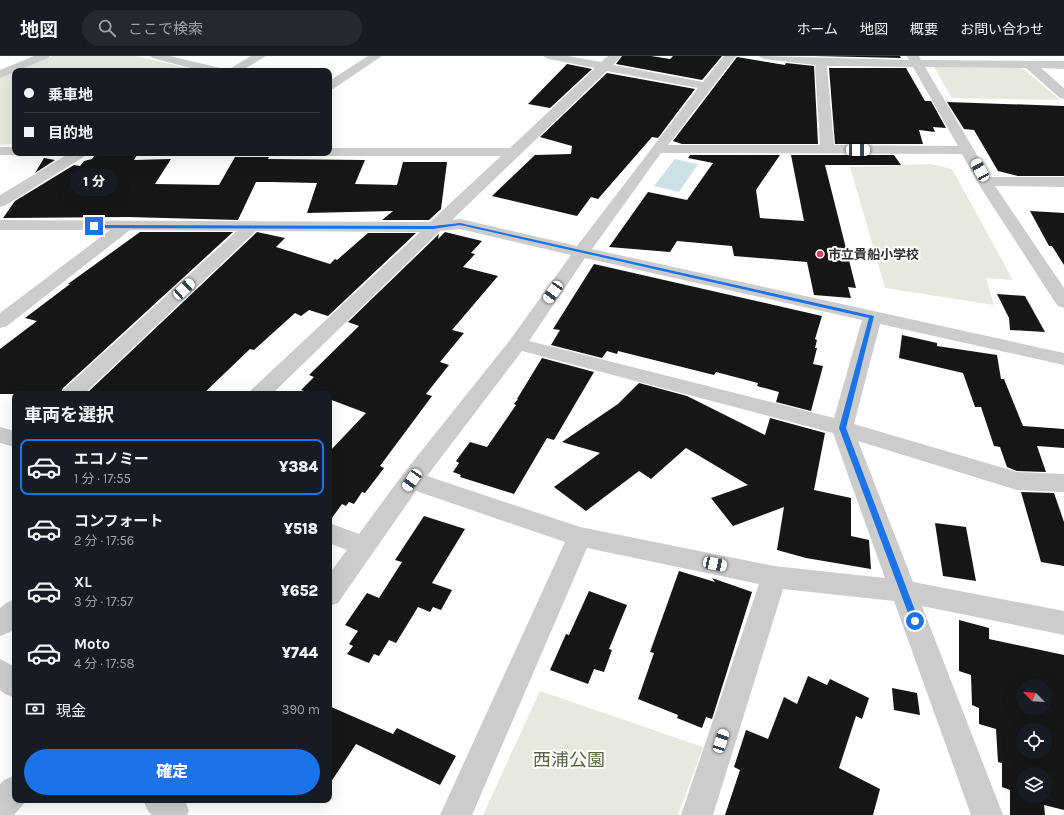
<!DOCTYPE html>
<html lang="ja">
<meta charset="utf-8">
<style>
body{margin:0;font-family:Karla,"Noto Sans JP",sans-serif;background:#242831;color:#f1f3f6;height:100vh;display:flex;flex-direction:column;font-size:15px;white-space:nowrap}
*{box-sizing:border-box;margin:0}
p{font-size:13px;color:#9ea1a6}
.icon{flex:none;width:22px;height:22px;fill:none;stroke:currentColor;stroke-width:2;stroke-linecap:round;stroke-linejoin:round}
.map{position:relative;flex:1;overflow:hidden}
.panel{position:absolute;left:12px;top:335px;width:320px;height:412px;display:flex;flex-direction:column;background:#171b24;border-radius:8px;box-shadow:0 4px 16px #0002}
.panel>*{flex:none}
.banner{position:absolute;left:12px;top:12px;width:320px;height:88px;border-radius:8px;box-shadow:0 4px 16px #0002;display:grid;align-content:center;height:88px;padding:0 12px;background:#171b24}
.needle{width:26px;rotate:295deg}
.buttons{position:absolute;left:1016px;top:623px;display:grid;gap:8px}
.buttons a{display:grid;place-items:center;width:36px;height:36px;border-radius:50%;background:#171b24;box-shadow:0 4px 16px #0002;font-size:20px}
.end{position:absolute;width:18px;height:18px;margin:-9px;border:5px solid #1a73e8;background:#fff;box-shadow:0 0 0 2px #fff}
.from{border-radius:50%}
.bubble{position:absolute;height:28px;border-radius:14px;background:#171b24;box-shadow:0 4px 16px #0002;font-size:13px;font-weight:800;line-height:28px;text-align:center}
.car{position:absolute;width:12px;height:24px;margin:-12px -6px;border-radius:5px;box-shadow:0 0 3px 1px #0007;background:linear-gradient(#fff 24%,#345 0 40%,#fff 0 76%,#345 0 86%,#fff 0)}
.banner b{display:flex;align-items:center;gap:14px;height:38px;font-size:15px}
.banner b+b{border-top:1px solid #363941}
.banner i{width:10px;height:10px;background:#f1f3f6}
ul{padding:0;list-style:none}
li{display:flex;align-items:center;gap:12px;height:56px;margin:0 8px 6px;padding:0 4px;border:2px solid transparent;border-radius:8px}
li div{flex:1}
li b{display:block;font-size:15px}
li em{font-style:normal;font-weight:800}
li.selected{border-color:#1a73e8}
li>.icon{width:36px;height:36px;stroke-width:1.5}
h2{padding:0 12px;font-size:18px;line-height:48px}
.pay{display:flex;align-items:center;gap:10px;height:44px;padding:0 12px;font-size:15px}
.pay p{margin-inline-start:auto}
.cta{display:flex;gap:8px;margin-top:auto;padding:8px 12px}
.cta a{flex:1;height:46px;border-radius:24px;background:#1a73e8;color:#fff;font-size:16px;font-weight:800;line-height:46px;text-align:center}
header{display:flex;align-items:center;gap:24px;box-sizing:border-box;height:56px;padding:0 20px;background:#171b24;border-bottom:1px solid #363941}
header strong{font-size:19px}
nav{display:flex;gap:22px;margin-inline-start:auto;font-size:14px}
.search{width:280px;height:36px;background:#242831;display:flex;align-items:center;gap:10px;box-sizing:border-box;padding:0 14px;border-radius:22px;color:#9ea1a6;font-size:15px}
.map>svg:first-child{display:block}
.green{fill:#e6eade}
.water{fill:#cde0e8}
.building{fill:#161616;fill-rule:evenodd}
.lines{fill:none;stroke-linecap:round;stroke-linejoin:round}
.minor{fill:#ccc;fill-rule:evenodd}
.route{fill:#1a73e8}
.poi-dot{fill:#d0465f;stroke:#fff;stroke-width:1.5}
.labels{text-anchor:middle;stroke-width:4;stroke-linejoin:round;paint-order:stroke}
.far-poi-label{font-size:13px;font-weight:bold;fill:#2f2f2f;stroke:#fff;text-anchor:start}
.near-park-label{font-size:18px;fill:#566541;stroke:#fff}
</style>
<header>
<strong>地図</strong>
<div class="search"><svg class="icon" aria-label="search" viewBox="0 0 24 24"><circle cx="10" cy="10" r="6"/><path d="M15 15l6 6"/></svg>ここで検索</div>
<nav><a>ホーム</a><a>地図</a><a>概要</a><a>お問い合わせ</a></nav>
</header>
<div class="map">
<svg width="1064" height="759" viewBox="0 0 1064 759">
<rect width="100%" height="100%" fill="#fff"/>
<!-- green -->
<g class="green">
<polygon points="52,0 137,0 200,15 17,15"/>
<polygon points="934,11 1022,12 1060,44 952,42"/>
<polygon points="15,16 15,88 0,89 0,22"/>
<polygon points="931,108 952,113 1013,224 986,222 994,249 885,232 850,111"/>
<polygon points="540,635 703,691 678,759 483,759"/>
</g>
<!-- water -->
<polygon class="water" points="675,103 698,108 679,136 654,130"/>
<!-- building -->
<g class="building">
<polygon points="622,0 651,0 670,3 673,0 722,0 702,24 616,8"/>
<polygon points="815,0 900,0 901,2"/>
<polygon points="737,1 785,9 786,7 814,10 818,88 682,88 673,85"/>
<polygon points="567,8 592,13 550,52 528,48"/>
<polygon points="829,12 906,12 925,45 931,45 946,72 933,71 935,76 919,74 923,88 835,88"/>
<polygon points="607,17 695,33 658,82 652,81 598,143 591,141 577,160 492,140 535,99 571,98 572,90 540,81"/>
<polygon points="947,46 1064,50 1064,120 1018,120 998,115 974,74 964,73"/>
<polygon points="95,99 137,99 134,104 171,103 155,128 219,129 235,101 269,101 268,103 365,104 355,128 397,129 403,106 447,106 441,153 429,164 382,164 393,155 307,157 317,127 271,126 256,126 238,164 128,161 3,162 15,145 74,109 80,110 84,105 92,103"/>
<polygon points="690,99 780,99 756,134 760,162 804,165 791,99 894,99 901,109 825,109 856,232 848,231 851,242 814,239 807,206 734,200 732,190 677,185 670,196 609,191 648,136 687,144 713,107 688,102"/>
<polygon points="44,102 55,104 35,117"/>
<polygon points="1030,155 1064,157 1064,209 1052,190 1049,190"/>
<polygon points="140,176 233,176 63,332 60,338 0,338 0,293 37,265 25,262 70,228 68,228"/>
<polygon points="257,176 285,182 276,191 330,208 335,203 337,204 368,177 416,177 328,260 309,254 301,260 295,257 254,294 250,293 203,338 86,338"/>
<polygon points="445,176 482,185 471,197 475,198 463,211 498,220 452,274 464,277 440,306 449,309 426,338 432,340 380,410 384,412 365,437 362,436 354,448 349,446 346,450 342,448 329,466 329,396 366,357 329,343 329,338 314,338 301,334 314,321 309,319 359,270 348,266 439,178 438,183"/>
<polygon points="594,208 822,260 815,283 817,284 815,292 817,292 813,308 823,310 811,355 776,346 779,336 757,330 758,327 716,316 714,319 618,295 617,298 607,295 602,302 551,289 560,274 553,273"/>
<polygon points="997,238 1025,240 1045,276 1010,274 1009,262"/>
<polygon points="902,279 937,287 937,290 997,299 1001,323 1004,323 1023,370 1064,373 1064,392 1037,390 1046,416 1017,415 1007,411 1000,391 994,390 981,351 975,351 963,317 899,302"/>
<polygon points="542,302 594,316 554,384 547,382 514,438 460,421 461,419 453,416 459,407 456,405 470,386 487,391 516,349 514,348 518,343 517,343"/>
<polygon points="639,327 687,340 765,379 770,362 825,377 814,434 851,442 851,480 869,484 871,513 806,502 777,494 784,451 733,470 711,442 748,429 686,392 651,423 639,415 586,455 554,431 600,397 562,386 618,348"/>
<polygon points="1021,436 1054,437 1064,466 1064,510 1041,506"/>
<polygon points="424,460 465,473 432,527 452,534 441,554 433,551 430,556 418,551 396,587 389,584 379,600 374,598 369,607 347,598 353,590 349,588 358,575 345,569 367,537 379,542 402,506 395,504"/>
<polygon points="935,467 966,471 976,525 943,520"/>
<polygon points="679,515 715,526 712,522 752,536 712,663 706,661 702,672 677,662 678,659 638,643 654,597 650,596"/>
<polygon points="589,535 627,549 609,593 612,594 604,616 594,613 588,628 550,614 566,578 569,579"/>
<path d="M959,564l30,8v11l75,16v155l-20,-5 1,10h-35v-25l-8,-3v-24l-4,-1 -2,-33 -17,-5v-16l-7,-3 -1,-30 -12,-4zM1023,630h22v22h-22zM1023,674h22v22h-22zM1023,718h22v22h-22z"/>
<polygon points="808,620 827,629 830,623 869,642 862,663 856,660 839,712 880,733 873,759 725,759 740,714 734,711 746,674 768,683 784,641 797,648"/>
<polygon points="892,632 917,637 920,659 894,654"/>
<polygon points="329,650 393,678 397,672 456,700 440,729 356,688 329,729"/>
</g>
<g class="lines">
<!-- minor -->
<g class="minor">
<polygon points="34,0 50,0 48,2 0,22 0,14"/>
<polygon points="150,0 170,0 220,12 222,15 202,15 152,2"/>
<polygon points="251,0 266,0 241,15 226,15"/>
<polygon points="368,0 382,0 333,33 329,34 329,25"/>
<path d="M543,0h25l33,6 7,-6h13l-8,9 90,17 21,-26h12l-68,89h152l-5,-80 -51,-6 -6,-3 151,4 -2,-4h12l2,4 143,1v8l-23,-1 23,20v11l-4,-1 -34,-30 -101,-1 65,110h74v10l-69,-1 69,102v20l-6,-2 -3,-4 -74,-114 -19,-34 -301,-1 -69,96 472,104v12l-184,-41 -26,100 163,48 47,2v18l-47,-2 -159,-49 55,141 151,29v24l-142,-29 81,209h-32l-77,-214 -111,-12 -70,226h-32l78,-231 -172,-36 -115,267h-32l125,-273 -149,-51 -78,112 -9,3v-32l18,-24 -18,-7v-20l30,11 44,-60 107,-134 61,-85 -111,-26 -20,2 -168,163h-23l3,-5 168,-157 -164,-1 -172,163h-23l3,-5 173,-158 -107,-1 -123,96 -7,2v-15l110,-83h-110v-10l430,2 71,-66h-172l-6,-3h6v-5h181l85,-80 -46,-9zM827,10l86,1 45,79 -124,-1zM607,15l91,17 -121,158 -117,-27 -8,1zM585,202l277,62 -28,98 -305,-77zM522,295l311,82 52,145 -111,-12 -194,-39 -153,-51z"/>
<polygon points="0,91 15,91 15,97 21,97 15,99 0,99"/>
<polygon points="70,97 87,97 85,100 6,149 0,151 0,139"/>
<polygon points="0,371 15,375 15,391 0,387"/>
<polygon points="15,543 15,572 10,576 0,580 0,552 6,547"/>
<polygon points="0,603 15,611 15,642 5,638 0,634"/>
<polygon points="15,719 15,744 27,744 14,759 0,759 0,728 4,724"/>
<polygon points="143,744 185,744 189,755 187,759 152,759 148,755"/>
</g>
</g>
<!-- route -->
<polygon class="route" points="460,167 874,260 846,372 919,565 918,567 915,568 911,565 839,372 869,262 460,169 433,173 94,172 92,170 94,169 433,170"/>
<!-- markers -->
<circle class="poi-dot" cx="820" cy="198" r="4"/>
<g class="labels">
<!-- far-poi labels -->
<g class="far-poi-label">
<text x="828" y="203">市立貴船小学校</text>
</g>
<!-- near-park labels -->
<g class="near-park-label">
<text x="569" y="710">西浦公園</text>
</g>
</g>
</svg>
<div class="buttons">
<a><svg class="needle" viewBox="-14 -14 28 28"><path d="M0-13l5 13h-10z" fill="#e53935"/><path d="M0 13l5-13h-10z" fill="#9ea1a6"/></svg></a>
<a><svg class="icon" aria-label="locate" viewBox="0 0 24 24"><circle cx="12" cy="12" r="6"/><path d="M12 2v4M12 18v4M2 12h4M18 12h4"/></svg></a>
<a><svg class="icon" aria-label="layers" viewBox="0 0 24 24"><path d="M12 4l9 5-9 5-9-5zM3 14l9 5 9-5"/></svg></a>
</div>
<i class="end from" style="left:915px;top:565px"></i>
<i class="end" style="left:94px;top:170px"></i>
<div class="bubble" style="left:70px;top:112px;width:48px">1 分</div>
<i class="car" style="left:858px;top:94px;rotate:90deg"></i>
<i class="car" style="left:980px;top:114px;rotate:331deg"></i>
<i class="car" style="left:184px;top:233px;rotate:47deg"></i>
<i class="car" style="left:553px;top:236px;rotate:215deg"></i>
<i class="car" style="left:412px;top:424px;rotate:215deg"></i>
<i class="car" style="left:715px;top:508px;rotate:102deg"></i>
<i class="car" style="left:721px;top:685px;rotate:18deg"></i>
<div class="banner">
<b><i class="from"></i>乗車地</b>
<b><i></i>目的地</b>
</div>
<section class="panel">
<h2>車両を選択</h2>
<ul>
<li class="selected"><svg class="icon" aria-label="car" viewBox="0 0 24 24"><path d="M5 17H2v-5l4-1 3-4h7l3 4 3 1v5h-3M9 17h6M6 11h13"/><circle cx="7" cy="17" r="2"/><circle cx="17" cy="17" r="2"/></svg><div><b>エコノミー</b><p>1 分 · 17:55</p></div><em>¥384</em></li>
<li><svg class="icon" aria-label="car" viewBox="0 0 24 24"><path d="M5 17H2v-5l4-1 3-4h7l3 4 3 1v5h-3M9 17h6M6 11h13"/><circle cx="7" cy="17" r="2"/><circle cx="17" cy="17" r="2"/></svg><div><b>コンフォート</b><p>2 分 · 17:56</p></div><em>¥518</em></li>
<li><svg class="icon" aria-label="car" viewBox="0 0 24 24"><path d="M5 17H2v-5l4-1 3-4h7l3 4 3 1v5h-3M9 17h6M6 11h13"/><circle cx="7" cy="17" r="2"/><circle cx="17" cy="17" r="2"/></svg><div><b>XL</b><p>3 分 · 17:57</p></div><em>¥652</em></li>
<li><svg class="icon" aria-label="car" viewBox="0 0 24 24"><path d="M5 17H2v-5l4-1 3-4h7l3 4 3 1v5h-3M9 17h6M6 11h13"/><circle cx="7" cy="17" r="2"/><circle cx="17" cy="17" r="2"/></svg><div><b>Moto</b><p>4 分 · 17:58</p></div><em>¥744</em></li>
</ul>
<div class="pay"><svg class="icon" aria-label="cash" viewBox="0 0 24 24"><path d="M3 7h18v10H3z"/><circle cx="12" cy="12" r="2"/></svg>現金<p>390 m</p></div>
<div class="cta"><a>確定</a></div>
</section>
</div>
